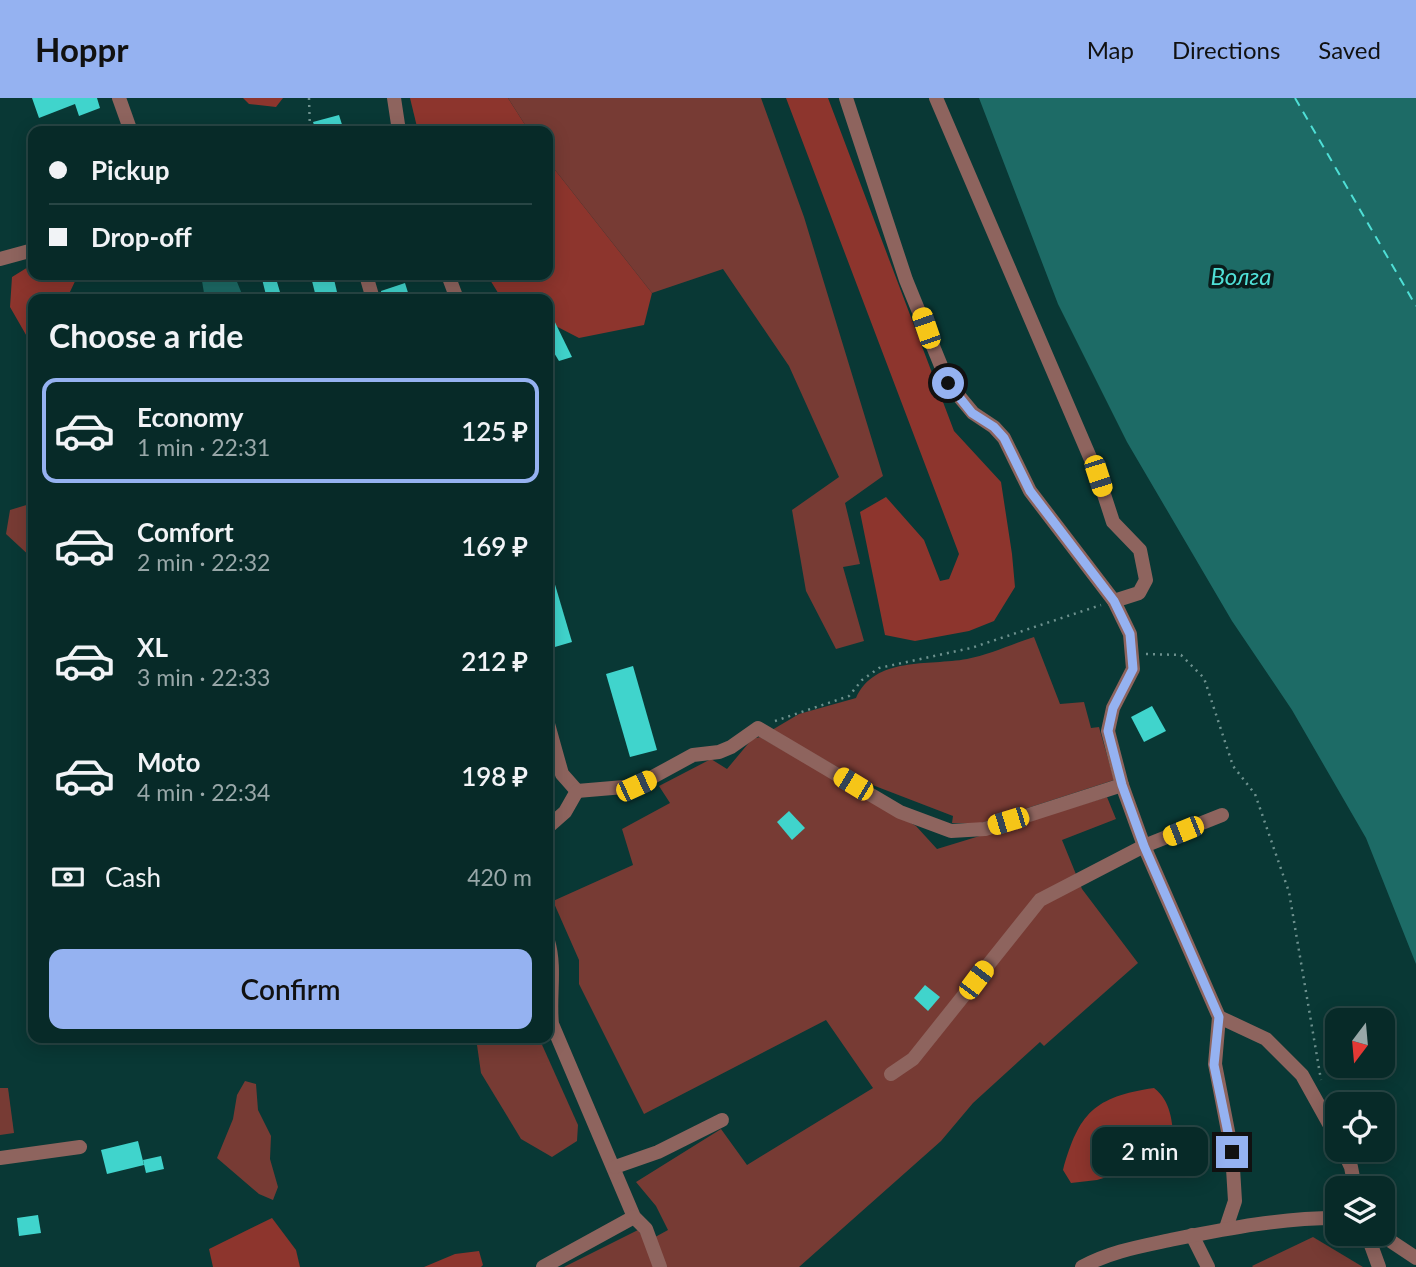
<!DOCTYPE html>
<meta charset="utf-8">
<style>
body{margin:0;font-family:Lato,sans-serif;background:#153634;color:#f1f3f6;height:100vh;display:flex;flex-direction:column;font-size:26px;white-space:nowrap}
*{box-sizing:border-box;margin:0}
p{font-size:23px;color:#98a7a8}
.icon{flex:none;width:38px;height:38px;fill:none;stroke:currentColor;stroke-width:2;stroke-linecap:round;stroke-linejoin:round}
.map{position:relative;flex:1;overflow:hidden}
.drawer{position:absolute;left:28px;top:196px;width:525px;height:749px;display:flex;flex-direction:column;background:#072a28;border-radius:14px;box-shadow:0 4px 18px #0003,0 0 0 2px #284645}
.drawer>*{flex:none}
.top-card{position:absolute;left:28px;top:28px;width:525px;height:154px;border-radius:14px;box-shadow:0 4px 18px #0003,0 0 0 2px #284645;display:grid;align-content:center;height:154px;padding:0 21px;background:#072a28}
.needle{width:46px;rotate:196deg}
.fabs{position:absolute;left:1325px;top:910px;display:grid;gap:14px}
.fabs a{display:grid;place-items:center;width:70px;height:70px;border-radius:14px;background:#072a28;box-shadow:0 4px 18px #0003,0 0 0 2px #284645;font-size:35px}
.end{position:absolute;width:32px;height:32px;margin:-16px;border:9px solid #95b2f1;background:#111;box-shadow:0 0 0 4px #111}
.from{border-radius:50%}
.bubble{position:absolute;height:49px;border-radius:14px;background:#072a28;box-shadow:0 4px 18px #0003,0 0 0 2px #284645;font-size:23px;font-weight:600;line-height:49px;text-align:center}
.car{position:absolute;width:21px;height:42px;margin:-21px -10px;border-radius:9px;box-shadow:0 0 5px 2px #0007;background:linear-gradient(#f5c518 24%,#345 0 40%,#f5c518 0 76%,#345 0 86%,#f5c518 0)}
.top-card b{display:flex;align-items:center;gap:24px;height:66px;font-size:26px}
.top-card b+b{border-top:2px solid #284645}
.top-card i{width:18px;height:18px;background:#f1f3f6}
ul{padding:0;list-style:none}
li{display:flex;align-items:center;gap:21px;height:105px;margin:0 14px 10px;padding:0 7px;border:4px solid transparent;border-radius:14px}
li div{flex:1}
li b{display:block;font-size:26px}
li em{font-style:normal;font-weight:600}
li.current{border-color:#95b2f1}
li>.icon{width:63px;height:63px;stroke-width:1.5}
h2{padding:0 21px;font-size:32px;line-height:84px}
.pay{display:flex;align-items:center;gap:18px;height:77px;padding:0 21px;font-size:26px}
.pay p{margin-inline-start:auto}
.button{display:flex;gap:14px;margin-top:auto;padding:14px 21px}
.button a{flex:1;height:80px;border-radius:14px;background:#95b2f1;color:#111;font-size:28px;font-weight:600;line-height:80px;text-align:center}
header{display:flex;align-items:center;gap:42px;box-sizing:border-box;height:98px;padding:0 35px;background:#95b2f1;color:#111}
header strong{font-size:33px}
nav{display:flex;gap:38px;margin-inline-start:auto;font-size:24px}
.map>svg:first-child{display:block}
.green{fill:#773b34}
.forest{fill:#8d352d}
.water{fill:#1d6b66}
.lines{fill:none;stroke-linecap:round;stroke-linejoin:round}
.ferry{stroke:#4fdfd6;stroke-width:2;stroke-dasharray:9 7;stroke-linecap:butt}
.building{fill:#40d4cc}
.path{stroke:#6d918e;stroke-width:2.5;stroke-dasharray:2 5;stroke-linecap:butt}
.minor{stroke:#8e645e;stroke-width:14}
.route{stroke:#95b2f1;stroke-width:9}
.labels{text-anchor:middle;stroke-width:7;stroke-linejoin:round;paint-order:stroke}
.water-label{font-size:24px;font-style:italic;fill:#4fdfd6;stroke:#0a1c1b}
</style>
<header>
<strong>Hoppr</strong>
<nav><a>Map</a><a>Directions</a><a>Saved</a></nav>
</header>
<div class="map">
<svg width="1416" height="1169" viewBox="0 0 1416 1169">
<rect width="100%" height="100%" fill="#093835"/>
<!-- green -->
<g class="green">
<polygon points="508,0 761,0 804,119 883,378 845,405 860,466 843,469 864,543 836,551 806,493 792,412 839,379 789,268 723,171 652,195 548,63 548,33 529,33"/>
<polygon points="33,405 33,461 6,436 10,412"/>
<path d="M1034,539l26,67 24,-2 7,26 8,-1 15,53 -133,43h-29l1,-7 -91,-35 -90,-51 27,-16 57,-16c19,-42 72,-32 111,-39 22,-4 45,-15 67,-22z"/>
<polygon points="760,639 916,728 937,751 1107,699 1116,721 1062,742 1082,791 1138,865 1044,948 1040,944 973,1005 941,1043 799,1169 564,1169 638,1132 646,1144 668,1132 656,1108 636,1084 721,1031 747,1067 873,990 826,922 644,1016 579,886 579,862 553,803 633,767 622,731 670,705 659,688 711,661 727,671 752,641"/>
<polygon points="476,940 539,940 578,1027 577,1043 552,1059 521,1041 481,975"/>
<polygon points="245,983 256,986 258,1012 271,1038 270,1061 278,1089 273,1102 259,1096 217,1060 233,1021 237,997"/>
<polygon points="0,990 8,990 14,1035 0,1037"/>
<polygon points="1313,1139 1363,1169 1253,1169 1252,1168"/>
</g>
<!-- forest -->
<g class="forest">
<polygon points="243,0 283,0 276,9 249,6"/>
<polygon points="410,0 508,0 529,33 418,33"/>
<polygon points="786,0 828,0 954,333 1001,384 1012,456 1015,489 994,523 969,533 915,543 885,537 860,414 886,399 924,442 940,483 949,481 959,456"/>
<polygon points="548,63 652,195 644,227 579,240 548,224 548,201 506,201 500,198 487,177 548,177"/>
<polygon points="33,166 33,177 114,177 78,177 69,196 71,201 33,201 33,249 10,209 12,179"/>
<path d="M1154,990c17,13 18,33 20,53l-27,24 -50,15 -26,3 -8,-13c16,-57 31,-73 91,-82z"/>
<polygon points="272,1120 296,1152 300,1169 213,1169 209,1151"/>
<polygon points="479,1153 483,1167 481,1169 424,1169 455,1156"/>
</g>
<!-- water -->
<g class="water">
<polygon points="979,0 1416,0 1416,866 1366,740 1292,612 1232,523 1127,344 1058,206"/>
<polygon points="201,177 235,179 244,201 205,201"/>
</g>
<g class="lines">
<!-- ferry -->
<polyline class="ferry" points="1295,0 1416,208"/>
</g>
<!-- building -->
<g class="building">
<polygon points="32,0 97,0 100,10 79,18 75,6 39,20"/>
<polygon points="339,17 344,33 316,33 313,24"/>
<polygon points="261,177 275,177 282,201 267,201"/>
<polygon points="333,177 337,194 316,199 312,183"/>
<polygon points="405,185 410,201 382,201 381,193"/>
<polygon points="548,210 572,259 559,263 548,245"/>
<polygon points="548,473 551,473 572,544 548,551"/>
<polygon points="633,568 657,652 630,659 606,576"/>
<polygon points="1152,608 1166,633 1144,644 1131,619"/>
<polygon points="789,713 805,730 792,742 777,724"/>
<polygon points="925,887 940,899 928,913 914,900"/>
<polygon points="138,1043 144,1067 107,1076 101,1052"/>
<polygon points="161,1058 164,1071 146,1075 143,1062"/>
<polygon points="38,1117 41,1135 19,1138 17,1120"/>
</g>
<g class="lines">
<!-- path -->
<g class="path">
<polyline points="309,0 310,33"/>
<polyline points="1146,556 1181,557 1204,580 1233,668 1255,696 1289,794 1321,982"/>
<polyline points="775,623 849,598 862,582 879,570 971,550 1101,507"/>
</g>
<!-- minor -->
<g class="minor">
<polyline points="119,0 129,28"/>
<polyline points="394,0 399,33"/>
<polyline points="846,0 906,182 948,285 973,315 994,329 1004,340 1030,393 1114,503 1130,536 1133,571 1113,610 1108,633 1122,687 1144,748 1219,919 1215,966 1232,1054 1235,1103 1226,1130"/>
<polyline points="936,0 1098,378 1113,424 1140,452 1146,482 1139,495 1114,503"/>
<polyline points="0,161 33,152"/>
<polyline points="366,177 373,201"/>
<polyline points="448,177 457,201"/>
<polyline points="548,626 562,676 577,693"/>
<polyline points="577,693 636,688 693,657 719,654 731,649 758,630 900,714 951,733 985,731 1122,687"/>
<polyline points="548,729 565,714 577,693"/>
<path d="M548,843c8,27 1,55 4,83l82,193 12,12 14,38"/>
<polyline points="1219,919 1266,941 1302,977 1337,1040"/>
<polyline points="891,976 913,961 1040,802 1144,748 1222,717"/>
<polyline points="1343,1052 1351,1069 1355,1090"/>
<polyline points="0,1060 80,1049"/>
<polyline points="615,1069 658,1054 722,1022"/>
<polyline points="1367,1136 1379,1169"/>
<polyline points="1380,1136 1416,1160"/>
<polyline points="1192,1137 1208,1169"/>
<polyline points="543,1169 634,1119"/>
<path d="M1082,1169c29,-16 61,-21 93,-28 55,-11 106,-21 162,-21"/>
</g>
</g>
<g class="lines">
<!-- route -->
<polyline class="route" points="948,285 972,315 994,329 1004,340 1030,393 1114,503 1130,536 1133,571 1113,610 1108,633 1122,687 1144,748 1219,919 1214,967 1232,1054"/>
</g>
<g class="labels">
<!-- water labels -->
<g class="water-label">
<text x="1241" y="187">Волга</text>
</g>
</g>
</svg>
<div class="fabs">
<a><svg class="needle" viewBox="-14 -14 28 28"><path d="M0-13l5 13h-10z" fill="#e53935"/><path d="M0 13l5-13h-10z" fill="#98a7a8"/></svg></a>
<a><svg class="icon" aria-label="locate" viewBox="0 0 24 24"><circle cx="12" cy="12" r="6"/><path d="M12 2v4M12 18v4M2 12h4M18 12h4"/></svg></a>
<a><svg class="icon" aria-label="layers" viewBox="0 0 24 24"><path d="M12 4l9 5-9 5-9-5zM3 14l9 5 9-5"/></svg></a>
</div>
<i class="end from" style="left:948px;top:285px"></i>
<i class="end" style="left:1232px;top:1054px"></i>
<div class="bubble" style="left:1092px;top:1029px;width:116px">2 min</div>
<i class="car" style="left:926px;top:230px;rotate:341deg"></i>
<i class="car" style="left:1098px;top:378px;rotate:162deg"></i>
<i class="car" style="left:853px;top:686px;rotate:301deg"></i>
<i class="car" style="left:636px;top:688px;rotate:65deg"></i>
<i class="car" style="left:1008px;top:723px;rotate:253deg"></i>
<i class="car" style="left:1183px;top:733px;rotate:248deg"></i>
<i class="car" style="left:976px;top:882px;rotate:37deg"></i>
<div class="top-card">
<b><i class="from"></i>Pickup</b>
<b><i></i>Drop-off</b>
</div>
<section class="drawer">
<h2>Choose a ride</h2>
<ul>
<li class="current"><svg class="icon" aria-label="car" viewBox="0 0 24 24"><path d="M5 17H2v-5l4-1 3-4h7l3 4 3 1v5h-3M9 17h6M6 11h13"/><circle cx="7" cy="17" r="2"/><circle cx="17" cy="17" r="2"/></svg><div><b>Economy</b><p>1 min · 22:31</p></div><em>125 ₽</em></li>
<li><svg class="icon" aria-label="car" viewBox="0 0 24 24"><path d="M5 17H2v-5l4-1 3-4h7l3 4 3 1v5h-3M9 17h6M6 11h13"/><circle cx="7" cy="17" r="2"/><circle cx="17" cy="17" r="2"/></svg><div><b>Comfort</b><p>2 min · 22:32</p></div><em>169 ₽</em></li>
<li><svg class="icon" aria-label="car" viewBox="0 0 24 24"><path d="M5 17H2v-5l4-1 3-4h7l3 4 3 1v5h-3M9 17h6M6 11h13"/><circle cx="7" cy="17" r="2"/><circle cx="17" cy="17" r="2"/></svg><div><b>XL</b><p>3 min · 22:33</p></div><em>212 ₽</em></li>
<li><svg class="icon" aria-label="car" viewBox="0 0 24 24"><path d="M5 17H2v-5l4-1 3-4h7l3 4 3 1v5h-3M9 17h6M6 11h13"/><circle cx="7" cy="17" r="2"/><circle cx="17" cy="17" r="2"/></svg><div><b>Moto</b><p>4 min · 22:34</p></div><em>198 ₽</em></li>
</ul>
<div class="pay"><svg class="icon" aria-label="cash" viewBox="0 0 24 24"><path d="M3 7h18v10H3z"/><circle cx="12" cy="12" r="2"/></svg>Cash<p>420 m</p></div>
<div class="button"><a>Confirm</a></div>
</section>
</div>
